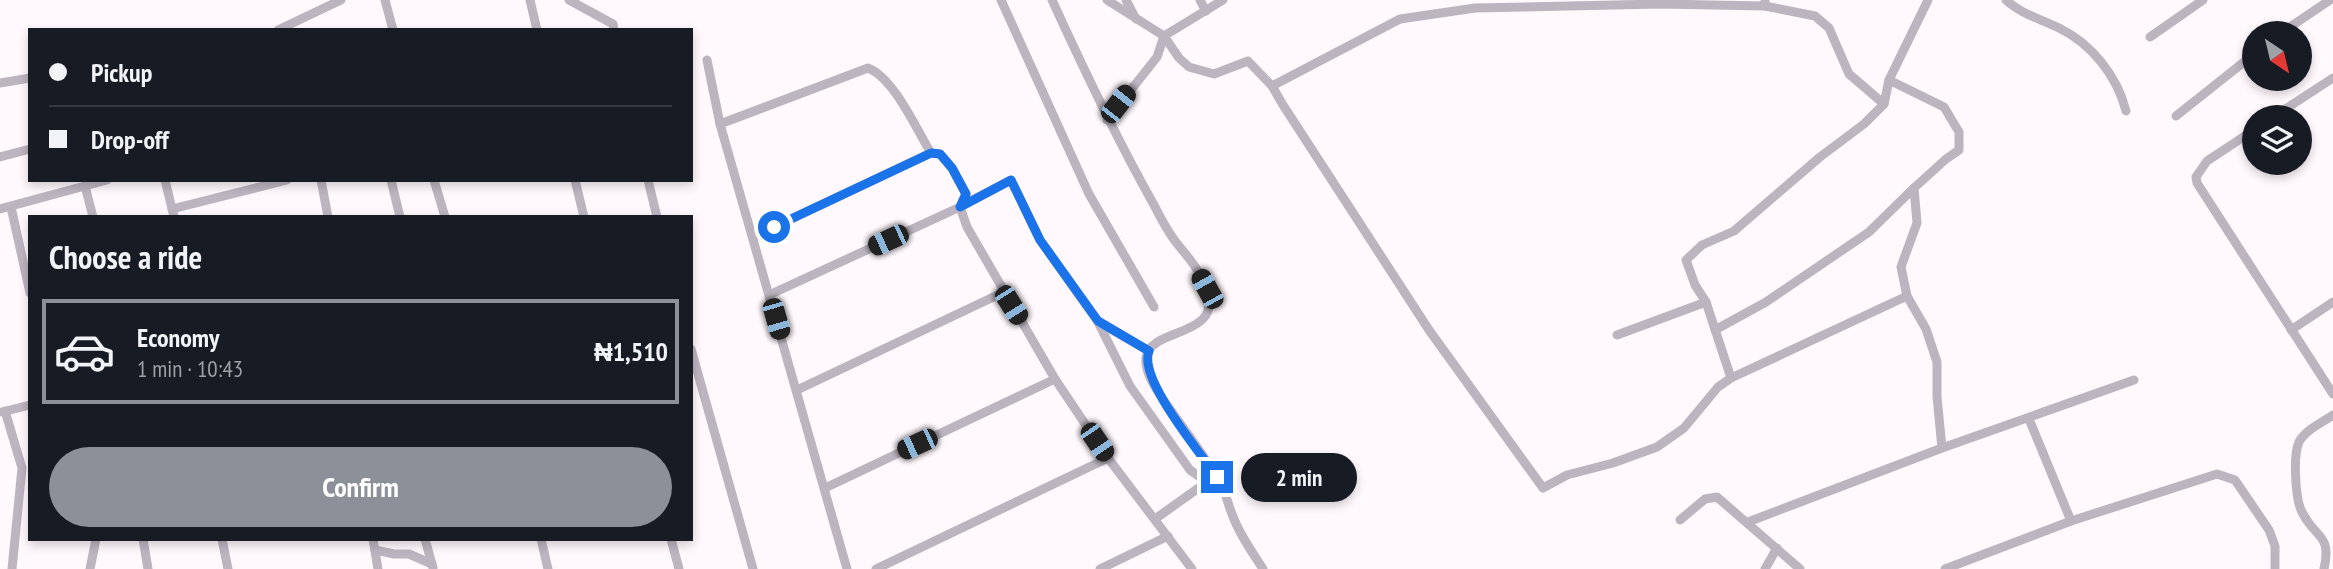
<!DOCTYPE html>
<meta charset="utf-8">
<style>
body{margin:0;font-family:"PT Sans Narrow",sans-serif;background:#20242c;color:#f1f3f6;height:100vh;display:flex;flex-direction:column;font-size:26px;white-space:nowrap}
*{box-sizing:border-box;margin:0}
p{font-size:23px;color:#9ea1a6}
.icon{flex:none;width:38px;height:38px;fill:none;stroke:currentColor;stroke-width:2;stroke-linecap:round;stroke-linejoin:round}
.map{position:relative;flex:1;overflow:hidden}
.panel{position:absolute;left:28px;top:215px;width:665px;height:326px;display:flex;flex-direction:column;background:#171b24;border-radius:0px;box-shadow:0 4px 10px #0003}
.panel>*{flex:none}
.guide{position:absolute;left:28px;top:28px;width:665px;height:154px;border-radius:0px;box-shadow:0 4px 10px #0003;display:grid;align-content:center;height:154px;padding:0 21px;background:#171b24}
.needle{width:46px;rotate:145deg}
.controls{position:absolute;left:2242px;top:21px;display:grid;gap:14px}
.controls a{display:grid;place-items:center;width:70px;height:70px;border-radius:50%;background:#171b24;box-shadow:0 4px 10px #0003;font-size:35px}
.end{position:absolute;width:32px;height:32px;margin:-16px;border:9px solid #1a73e8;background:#fff;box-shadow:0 0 0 4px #fff}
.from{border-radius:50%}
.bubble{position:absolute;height:49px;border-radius:24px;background:#171b24;box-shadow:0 4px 10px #0003;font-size:23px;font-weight:700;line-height:49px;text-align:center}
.car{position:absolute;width:21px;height:42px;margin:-21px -10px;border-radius:9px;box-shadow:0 0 5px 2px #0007;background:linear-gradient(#222 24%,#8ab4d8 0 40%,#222 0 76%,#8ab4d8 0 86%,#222 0)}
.guide b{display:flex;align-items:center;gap:24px;height:66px;font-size:26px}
.guide b+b{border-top:2px solid #363941}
.guide i{width:18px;height:18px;background:#f1f3f6}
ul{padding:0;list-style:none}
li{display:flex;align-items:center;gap:21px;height:105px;margin:0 14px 10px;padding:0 7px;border:4px solid transparent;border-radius:0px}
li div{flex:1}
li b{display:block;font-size:26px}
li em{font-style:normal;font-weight:700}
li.selected{border-color:#8c9099}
li>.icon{width:63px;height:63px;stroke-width:1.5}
h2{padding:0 21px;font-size:32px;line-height:84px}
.cta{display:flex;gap:14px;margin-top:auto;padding:14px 21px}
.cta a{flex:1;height:80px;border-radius:42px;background:#8c9099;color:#fff;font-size:28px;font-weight:700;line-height:80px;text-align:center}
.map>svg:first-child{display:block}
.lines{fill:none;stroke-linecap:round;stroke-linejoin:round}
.street{stroke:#bcb5c0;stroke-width:9}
.route{stroke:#1a73e8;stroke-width:9}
</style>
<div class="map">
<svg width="2333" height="569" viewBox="0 0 2333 569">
<rect width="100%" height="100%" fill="#fff9fd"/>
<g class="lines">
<!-- street -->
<g class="street">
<polyline points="385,0 393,30"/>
<polyline points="530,0 537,30"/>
<polyline points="569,0 613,24 614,30"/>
<polyline points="1001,0 1089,194 1154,307"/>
<path d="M1052,0c32,70 64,138 102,205 6,12 13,25 21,36 12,15 26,30 32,49 16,48 -56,37 -61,67 -2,18 14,38 24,52 16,23 34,46 48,70 8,12 10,27 16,40 7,18 19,34 29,50"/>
<polyline points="1107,0 1164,36 1179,58 1189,67 1214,74 1248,61 1272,86 1400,19 1475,8 1660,4 1765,6 1765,0"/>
<polyline points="1126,0 1136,19"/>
<polyline points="1200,0 1206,11"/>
<polyline points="1928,0 1889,80 1944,107 1959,132 1959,150 1946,159 1914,188 1917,223 1901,267 1907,296 1926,329 1937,362 1937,397 1942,448"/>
<path d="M2006,0c15,14 35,19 53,28 33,16 58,48 67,83"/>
<polyline points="1765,6 1815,16 1829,28 1849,74 1884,104"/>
<polyline points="278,30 341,0"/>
<polyline points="2281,33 2330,0"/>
<polyline points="2150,37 2203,0"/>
<polyline points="707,60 720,124 847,569"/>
<polyline points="1889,80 1884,104 1864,124 1820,157 1734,231 1702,245 1686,260 1695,285 1706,302 1731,378 1907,296"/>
<polyline points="0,83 30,78"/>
<polyline points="1272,86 1283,105 1429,330 1543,488 1567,475 1613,463 1657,447 1684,428 1718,387 1731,378"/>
<polyline points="2176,116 2254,54"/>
<polyline points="2273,117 2333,78"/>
<polyline points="1107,120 1157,57 1164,36 1223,0"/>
<path d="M720,124l148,-56c26,10 48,61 63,85"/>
<polyline points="2254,130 2207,161 2196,177 2197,183 2333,394"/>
<polyline points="0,157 30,149"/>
<polyline points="165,180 174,217"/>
<polyline points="321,180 328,217"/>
<polyline points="391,180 400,217"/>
<polyline points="434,180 445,217"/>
<polyline points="575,180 584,217"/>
<polyline points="648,180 657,217"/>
<polyline points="85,186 93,217"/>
<polyline points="11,207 30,293"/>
<polyline points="0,209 107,180"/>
<polyline points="172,209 287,180"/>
<polyline points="753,237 931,153 940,154 952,168 966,194 960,207 967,227 1055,379 1108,458 1192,569"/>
<polyline points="769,295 960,207 1011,180 1040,240 1098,322 1130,386 1190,470 1207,482 1221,485"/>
<polyline points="1099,322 1149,351"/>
<polyline points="1715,330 1766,302 1869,232 1914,188"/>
<polyline points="2291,330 2333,302"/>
<polyline points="1617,335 1706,302"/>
<polyline points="691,349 753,569"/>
<polyline points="797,390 1004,292"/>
<polyline points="5,411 22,468 12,569"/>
<polyline points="2,412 30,405"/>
<polyline points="2029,419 2071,521"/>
<polyline points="825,488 1055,379"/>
<polyline points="1155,519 1207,482"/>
<polyline points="1680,520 1705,499 1717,497 1800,569"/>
<polyline points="1748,522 1942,448 2134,380"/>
<polyline points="143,539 148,569"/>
<polyline points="222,539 228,569"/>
<polyline points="373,539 378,569"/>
<polyline points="425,539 433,568"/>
<polyline points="541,539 548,569"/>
<polyline points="671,539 679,569"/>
<polyline points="375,550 394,554 409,554 432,564"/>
<polyline points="90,569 96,539"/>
<polyline points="876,569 1108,458"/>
<polyline points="1100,569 1168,536"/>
<polyline points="1765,569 1777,548"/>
<polyline points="1945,569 2071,521 2217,474 2235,480 2269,530 2275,546 2275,569"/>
<path d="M2324,569c8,-36 -9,-30 -22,-57 -7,-13 -9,-57 -3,-70 6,-12 24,-20 34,-27"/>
</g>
</g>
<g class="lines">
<!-- route -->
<path class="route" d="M774,227l157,-74 9,1 12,14 14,26 -6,13 51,-27 29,60 58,81 51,30c-11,28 51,101 68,126"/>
</g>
</svg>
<div class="controls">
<a><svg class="needle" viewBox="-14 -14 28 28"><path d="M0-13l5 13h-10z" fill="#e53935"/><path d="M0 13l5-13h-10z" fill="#9ea1a6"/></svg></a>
<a><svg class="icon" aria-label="layers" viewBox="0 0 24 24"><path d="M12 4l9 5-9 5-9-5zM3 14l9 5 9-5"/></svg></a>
</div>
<i class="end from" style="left:774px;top:227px"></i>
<i class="end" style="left:1217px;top:477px"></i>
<div class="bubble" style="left:1241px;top:453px;width:116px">2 min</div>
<i class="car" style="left:1118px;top:104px;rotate:38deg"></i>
<i class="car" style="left:888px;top:240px;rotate:245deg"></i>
<i class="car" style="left:1207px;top:289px;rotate:331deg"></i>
<i class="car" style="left:1011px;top:305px;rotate:148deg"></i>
<i class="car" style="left:776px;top:319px;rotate:164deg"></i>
<i class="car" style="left:1097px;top:442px;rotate:146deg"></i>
<i class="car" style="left:917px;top:444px;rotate:245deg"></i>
<div class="guide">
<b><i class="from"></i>Pickup</b>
<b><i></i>Drop-off</b>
</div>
<section class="panel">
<h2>Choose a ride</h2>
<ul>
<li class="selected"><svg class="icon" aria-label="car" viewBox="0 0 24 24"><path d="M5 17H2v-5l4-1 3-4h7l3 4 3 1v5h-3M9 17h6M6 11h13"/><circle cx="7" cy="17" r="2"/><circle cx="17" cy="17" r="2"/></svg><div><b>Economy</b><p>1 min · 10:43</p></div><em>₦1,510</em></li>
</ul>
<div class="cta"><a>Confirm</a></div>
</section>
</div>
